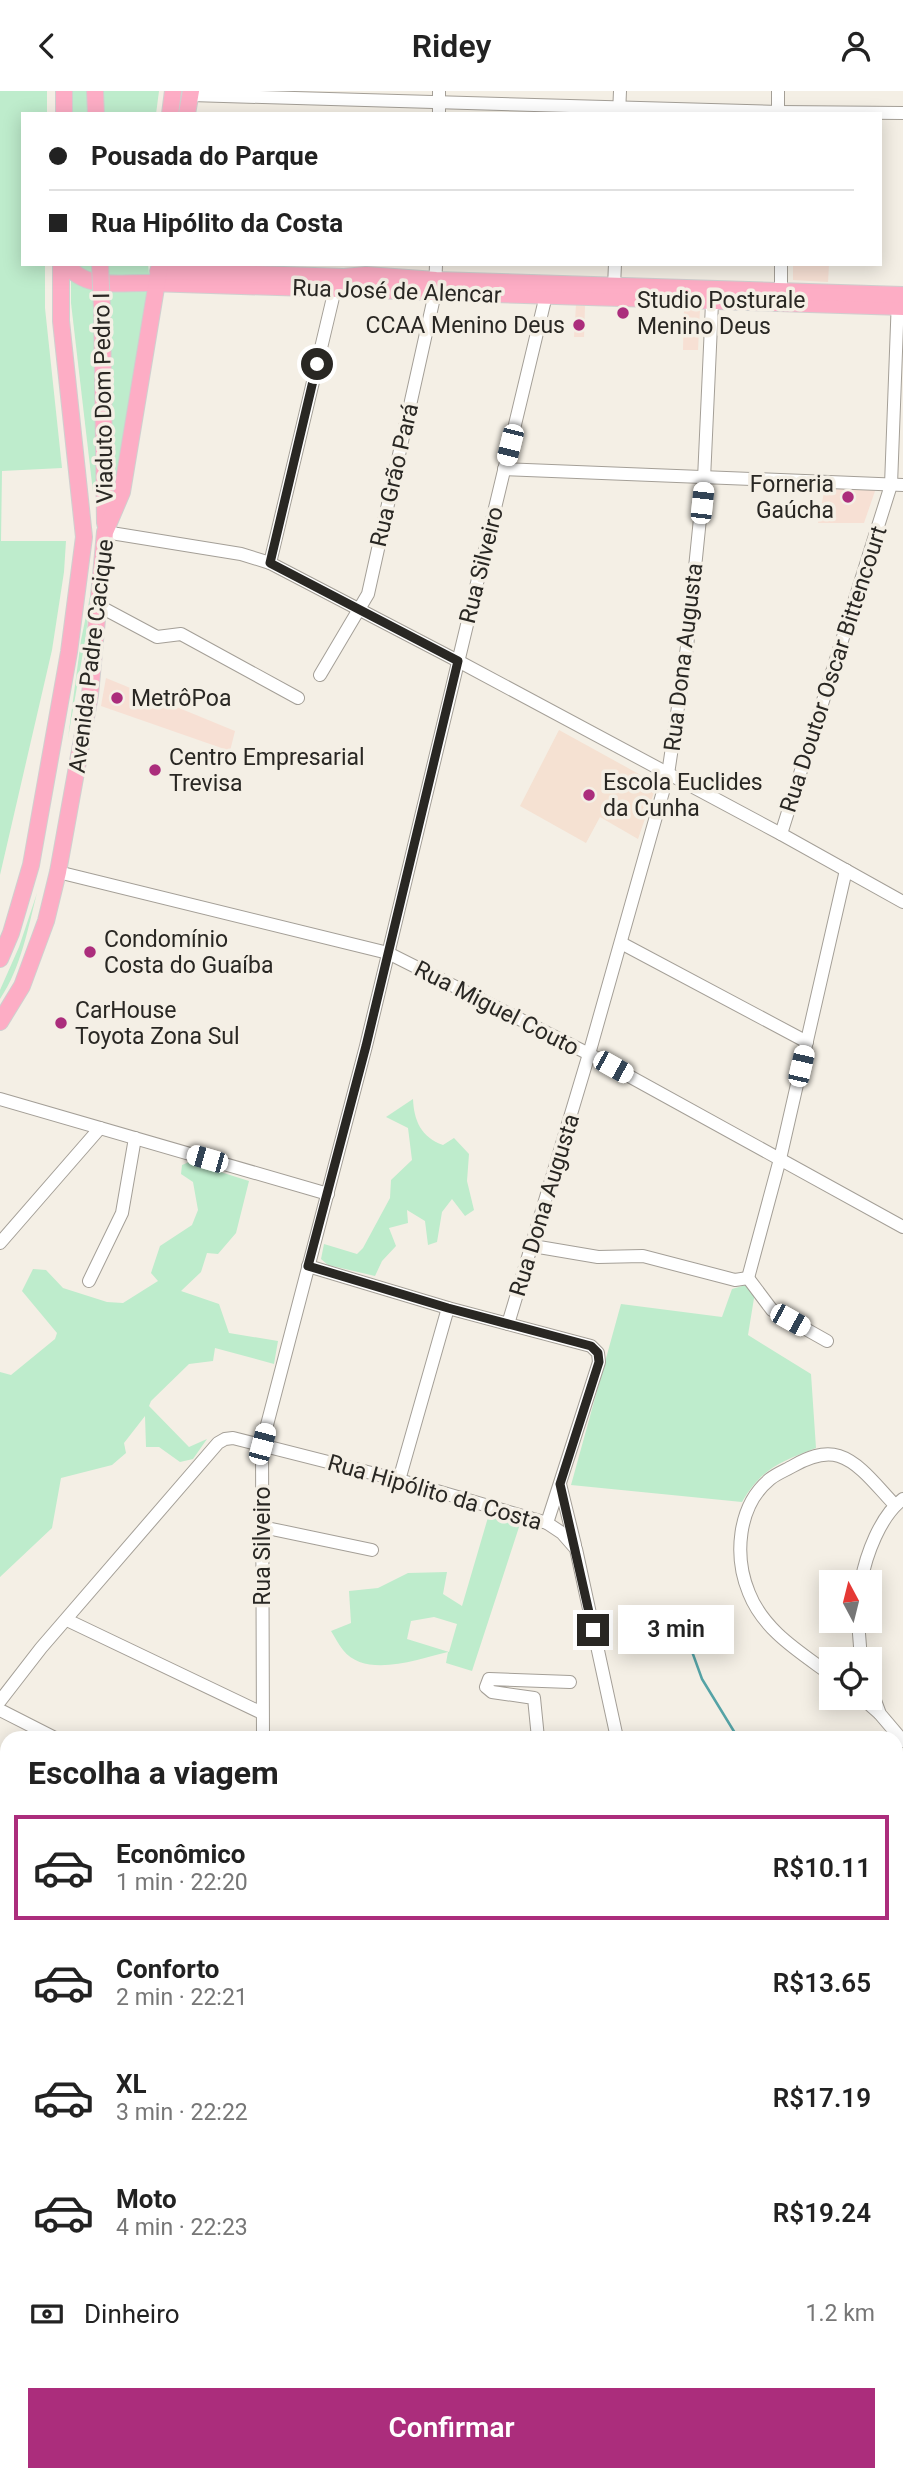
<!DOCTYPE html>
<html lang="pt">
<meta charset="utf-8">
<style>
body{margin:0;font-family:Roboto,sans-serif;background:#f6f6f6;color:#222;height:100vh;display:flex;flex-direction:column;font-size:26px;white-space:nowrap}
*{box-sizing:border-box;margin:0}
p{font-size:23px;color:#767676}
.icon{flex:none;width:38px;height:38px;fill:none;stroke:currentColor;stroke-width:2;stroke-linecap:round;stroke-linejoin:round}
.map{position:relative;flex:1;overflow:hidden}
.details{position:absolute;left:0px;top:1640px;width:903px;height:751px;display:flex;flex-direction:column;background:#fff;border-radius:21px 21px 0 0;box-shadow:0 4px 18px #0003}
.details>*{flex:none}
.hud{position:absolute;left:21px;top:21px;width:861px;height:154px;border-radius:0px;box-shadow:0 4px 18px #0003;display:grid;align-content:center;height:154px;padding:0 28px;background:#fff}
.needle{width:46px;rotate:353deg}
.buttons{position:absolute;left:819px;top:1479px;display:grid;gap:14px}
.buttons a{display:grid;place-items:center;width:63px;height:63px;border-radius:0px;background:#fff;box-shadow:0 4px 18px #0003;font-size:35px}
.end{position:absolute;width:32px;height:32px;margin:-16px;border:9px solid #292723;background:#fff;box-shadow:0 0 0 4px #fff}
.from{border-radius:50%}
.bubble{position:absolute;height:49px;border-radius:0px;background:#fff;box-shadow:0 4px 18px #0003;font-size:23px;font-weight:600;line-height:49px;text-align:center}
.car{position:absolute;width:21px;height:42px;margin:-21px -10px;border-radius:9px;box-shadow:0 0 5px 2px #0007;background:linear-gradient(#fff 24%,#345 0 40%,#fff 0 76%,#345 0 86%,#fff 0)}
.hud b{display:flex;align-items:center;gap:24px;height:66px;font-size:26px}
.hud b+b{border-top:2px solid #e0e0e0}
.hud i{width:18px;height:18px;background:#222}
ul{padding:0;list-style:none}
li{display:flex;align-items:center;gap:21px;height:105px;margin:0 14px 10px;padding:0 14px;border:4px solid transparent;border-radius:0px}
li div{flex:1}
li b{display:block;font-size:26px}
li em{font-style:normal;font-weight:600}
li.selected{border-color:#ab2d7c}
li>.icon{width:63px;height:63px;stroke-width:1.5}
h2{padding:0 28px;font-size:32px;line-height:84px}
.pay{display:flex;align-items:center;gap:18px;height:77px;padding:0 28px;font-size:26px}
.pay p{margin-inline-start:auto}
.action{display:flex;gap:14px;margin-top:auto;padding:14px 28px}
.action a{flex:1;height:80px;border-radius:0px;background:#ab2d7c;color:#fff;font-size:28px;font-weight:600;line-height:80px;text-align:center}
header{display:flex;justify-content:space-between;align-items:center;height:91px;padding:0 28px;background:#fff;font-size:32px;font-weight:600}
.map>svg:first-child{display:block}
.commercial{fill:#f7e0d4}
.education{fill:#f5e1d2}
.green{fill:#beeccc;fill-rule:evenodd}
.lines{fill:none;stroke-linecap:round;stroke-linejoin:round}
.stream{stroke:#55a3a6;stroke-width:2.5}
.minor-casing{stroke:#a49f97;stroke-width:14}
.major-casing{stroke:#d0cfcf;stroke-width:18}
.minor{stroke:#fff;stroke-width:12}
.major{stroke:#fdadc5;stroke-width:16}
.major-bridge-casing{stroke:#d0cfcf;stroke-width:18;stroke-linecap:butt}
.major-bridge{stroke:#fdadc5;stroke-width:16}
.route{stroke:#292723;stroke-width:9}
.poi-dot{fill:#ab2d7c;stroke:#f4efe5;stroke-width:2.5}
.labels{text-anchor:middle;stroke-width:7;stroke-linejoin:round;paint-order:stroke}
.street-label{font-size:23px;fill:#292723;stroke:#f4efe5}
.poi-label{font-size:23px;fill:#292723;stroke:#f4efe5;text-anchor:start}
</style>
<header><svg class="icon" aria-label="back" viewBox="0 0 24 24"><path d="M15 5l-7 7 7 7"/></svg>Ridey<svg class="icon" aria-label="person" viewBox="0 0 24 24"><circle cx="12" cy="8" r="4"/><path d="M4 21q1-7 8-7t8 7"/></svg></header>
<div class="map">
<svg width="903" height="2390" viewBox="0 0 903 2390">
<rect width="100%" height="100%" fill="#f4efe5"/>
<!-- commercial -->
<g class="commercial">
<polygon points="793,173 829,173 828,191 793,189"/>
<polygon points="576,214 585,214 584,246 574,246"/>
<polygon points="684,218 700,218 698,259 683,259"/>
<polygon points="825,396 876,397 864,432 818,432"/>
<polygon points="106,587 235,640 230,660 101,615"/>
</g>
<!-- education -->
<g class="education">
<polygon points="559,639 657,693 638,748 600,726 586,752 520,715"/>
<polygon points="403,2384 443,2384 445,2390 386,2390"/>
</g>
<!-- green -->
<g class="green">
<polygon points="0,0 47,0 47,23 23,23 23,173 45,173 45,217 62,377 2,380 1,450 66,450 64,481 52,559 0,784"/>
<polygon points="72,0 159,0 156,23 71,23"/>
<polygon points="71,173 148,173 150,192 115,400 93,401 71,212"/>
<polygon points="92,496 85,550 68,647 81,549"/>
<path d="M37,802c-9,35 -16,75 -37,106v-9l19,-43z"/>
<path d="M413,1008c1,22 8,38 30,46l11,-7 15,16 -2,27 7,29 -9,6 -13,-17 -10,13 -5,30 -9,3 -3,-24 -18,-11 1,13 -19,5 7,18 -14,15 -7,15 -47,-11 -7,-6 3,-15 33,10 6,-6 27,-50 1,-18 21,-20 -4,-32 -22,-11z"/>
<polygon points="189,1071 249,1090 236,1142 218,1163 207,1162 201,1181 181,1200 219,1213 229,1242 278,1250 274,1273 215,1257 213,1270 189,1273 151,1310 149,1315 189,1356 207,1348 193,1368 180,1371 159,1356 146,1356 145,1325 124,1352 126,1362 112,1374 61,1387 52,1437 0,1486 0,1281 11,1284 55,1248 57,1242 22,1200 33,1178 46,1179 63,1197 107,1211 123,1212 158,1190 151,1182 160,1155 192,1134 198,1119 193,1091 181,1083 182,1074"/>
<path d="M749,1193l6,8 -7,43 63,39 5,74c-36,14 -54,20 -74,54l-171,-17 50,-181 101,13 10,-28z"/>
<path d="M489,1423l31,10 -48,147 -26,-8 2,-11c-30,7 -82,27 -105,-2 -5,-6 -8,-13 -12,-19l20,-8 -2,-32 29,-3 30,-15 39,-1 -4,22 19,12zM434,1526l23,7 -8,28 -42,-13 4,-18z"/>
</g>
<g class="lines">
<!-- stream -->
<g class="stream">
<polyline points="678,1522 702,1588 738,1647"/>
<polyline points="0,1853 7,1856"/>
</g>
<!-- minor casing -->
<g class="minor-casing">
<g id="minor">
<polyline points="778,0 778,23"/>
<polyline points="191,4 778,21 903,22"/>
<polyline points="439,23 439,0"/>
<polyline points="619,23 620,0"/>
<polyline points="781,173 781,206"/>
<polyline points="614,195 615,173"/>
<polyline points="504,378 903,394"/>
<polyline points="105,441 241,463 270,472 458,570 781,743 903,811"/>
<polyline points="270,472 335,198"/>
<polyline points="99,515 157,546 181,543 298,607"/>
<polyline points="320,584 368,503 435,202 436,173"/>
<polyline points="781,743 891,394 898,207"/>
<polyline points="58,781 388,862 589,963 903,1136"/>
<polyline points="621,852 807,951"/>
<polyline points="0,1008 328,1103"/>
<polyline points="0,1152 100,1037"/>
<polyline points="533,1155 598,1166 643,1165 735,1189 748,1187"/>
<polyline points="308,1175 448,1217 591,1255 598,1262 599,1271 547,1432"/>
<polyline points="748,1187 780,1068 846,779"/>
<polyline points="748,1187 772,1219 827,1250"/>
<polyline points="89,1190 122,1122 135,1047"/>
<polyline points="508,1233 589,963 668,683 687,556 704,388 712,212"/>
<polyline points="399,1389 448,1217"/>
<polyline points="560,1393 575,1454"/>
<polyline points="262,1436 372,1459"/>
<path d="M861,1491c5,-27 19,-66 42,-83"/>
<polyline points="67,1529 262,1622"/>
<polyline points="858,1530 861,1568"/>
<path d="M831,1584c-31,-23 -67,-44 -82,-82 -15,-36 -12,-87 21,-114 6,-5 16,-9 23,-13 14,-8 30,-15 46,-10 22,7 40,33 56,49"/>
<polyline points="870,1596 880,1623 903,1650"/>
<polyline points="861,1606 879,1622"/>
<polyline points="0,1610 41,1557 218,1352 225,1348 233,1347 399,1389 547,1432 562,1442 576,1458 617,1647"/>
<polyline points="0,1619 55,1647"/>
<polyline points="263,1647 262,1353 366,955 548,196"/>
<polyline points="538,1647 534,1607 492,1601 486,1596 489,1588 570,1591"/>
<polyline points="0,1732 7,1737"/>
<polyline points="896,1838 903,1833"/>
<polyline points="896,2107 903,2104"/>
<polyline points="896,2314 903,2311"/>
<polyline points="896,2328 903,2343"/>
<polyline points="352,2384 355,2390"/>
<polyline points="447,2384 449,2390"/>
<polyline points="631,2384 638,2390"/>
<polyline points="777,2390 785,2384"/>
</g>
</g>
<!-- major casing -->
<g class="major-casing">
<g id="major">
<polyline points="95,0 96,23"/>
<polyline points="64,23 64,0"/>
<polyline points="170,23 173,0"/>
<polyline points="187,23 191,0"/>
<path d="M66,173c20,27 54,18 84,19l753,24"/>
<polyline points="158,180 344,186 366,184 436,189 903,204"/>
<polyline points="102,217 105,432"/>
<polyline points="0,868 11,842 31,774 69,561 84,446 61,230 61,173"/>
<polyline points="0,931 22,895 46,830 58,781 90,604 105,441 122,401 160,173"/>
</g>
</g>
<!-- minor -->
<use href="#minor" class="minor"/>
<!-- major -->
<use href="#major" class="major"/>
<!-- major-bridge casing -->
<g class="major-bridge-casing">
<polyline id="major-bridge" points="100,173 102,217"/>
</g>
<!-- major-bridge -->
<use href="#major-bridge" class="major-bridge"/>
</g>
<g class="lines">
<!-- route -->
<polyline class="route" points="317,273 270,472 458,570 366,955 308,1175 448,1217 591,1255 598,1262 599,1271 560,1393 593,1539"/>
</g>
<!-- markers -->
<g class="poi-dot">
<circle cx="623" cy="222" r="7"/>
<circle cx="579" cy="234" r="7"/>
<circle cx="848" cy="406" r="7"/>
<circle cx="117" cy="607" r="7"/>
<circle cx="155" cy="679" r="7"/>
<circle cx="589" cy="704" r="7"/>
<circle cx="90" cy="861" r="7"/>
<circle cx="61" cy="932" r="7"/>
</g>
<g class="labels">
<!-- street labels -->
<g class="street-label">
<text transform="translate(397 200) rotate(2)" y="8">Rua José de Alencar</text>
<text transform="translate(103 307) rotate(-91)" y="8">Viaduto Dom Pedro I</text>
<text transform="translate(394 384) rotate(-77)" y="8">Rua Grão Pará</text>
<text transform="translate(481 474) rotate(-76)" y="8">Rua Silveiro</text>
<text transform="translate(91 565) rotate(-83)" y="8">Avenida Padre Cacique</text>
<text transform="translate(683 566) rotate(-83)" y="8">Rua Dona Augusta</text>
<text transform="translate(833 578) rotate(-72)" y="8">Rua Doutor Oscar Bittencourt</text>
<text transform="translate(497 917) rotate(27)" y="8">Rua Miguel Couto</text>
<text transform="translate(544 1114) rotate(-73)" y="8">Rua Dona Augusta</text>
<text transform="translate(435 1401) rotate(16)" y="8">Rua Hipólito da Costa</text>
<text transform="translate(262 1455) rotate(-90)" y="8">Rua Silveiro</text>
</g>
<!-- poi labels -->
<g class="poi-label">
<text x="637" y="217">Studio Posturale<tspan x="637" dy="26">Menino Deus</tspan></text>
<text x="565" y="242" text-anchor="end">CCAA Menino Deus</text>
<text x="834" y="401" text-anchor="end">Forneria<tspan x="834" dy="26">Gaúcha</tspan></text>
<text x="131" y="615">MetrôPoa</text>
<text x="169" y="674">Centro Empresarial<tspan x="169" dy="26">Trevisa</tspan></text>
<text x="603" y="699">Escola Euclides<tspan x="603" dy="26">da Cunha</tspan></text>
<text x="104" y="856">Condomínio<tspan x="104" dy="26">Costa do Guaíba</tspan></text>
<text x="75" y="927">CarHouse<tspan x="75" dy="26">Toyota Zona Sul</tspan></text>
</g>
</g>
</svg>
<div class="buttons">
<a><svg class="needle" viewBox="-14 -14 28 28"><path d="M0-13l5 13h-10z" fill="#e53935"/><path d="M0 13l5-13h-10z" fill="#767676"/></svg></a>
<a><svg class="icon" aria-label="locate" viewBox="0 0 24 24"><circle cx="12" cy="12" r="6"/><path d="M12 2v4M12 18v4M2 12h4M18 12h4"/></svg></a>
</div>
<i class="end from" style="left:317px;top:273px"></i>
<i class="end" style="left:593px;top:1539px"></i>
<div class="bubble" style="left:618px;top:1514px;width:116px">3 min</div>
<i class="car" style="left:510px;top:354px;rotate:194deg"></i>
<i class="car" style="left:702px;top:412px;rotate:6deg"></i>
<i class="car" style="left:801px;top:975px;rotate:13deg"></i>
<i class="car" style="left:613px;top:976px;rotate:119deg"></i>
<i class="car" style="left:207px;top:1068px;rotate:286deg"></i>
<i class="car" style="left:790px;top:1229px;rotate:119deg"></i>
<i class="car" style="left:262px;top:1353px;rotate:15deg"></i>
<div class="hud">
<b><i class="from"></i>Pousada do Parque</b>
<b><i></i>Rua Hipólito da Costa</b>
</div>
<section class="details">
<h2>Escolha a viagem</h2>
<ul>
<li class="selected"><svg class="icon" aria-label="car" viewBox="0 0 24 24"><path d="M5 17H2v-5l4-1 3-4h7l3 4 3 1v5h-3M9 17h6M6 11h13"/><circle cx="7" cy="17" r="2"/><circle cx="17" cy="17" r="2"/></svg><div><b>Econômico</b><p>1 min · 22:20</p></div><em>R$10.11</em></li>
<li><svg class="icon" aria-label="car" viewBox="0 0 24 24"><path d="M5 17H2v-5l4-1 3-4h7l3 4 3 1v5h-3M9 17h6M6 11h13"/><circle cx="7" cy="17" r="2"/><circle cx="17" cy="17" r="2"/></svg><div><b>Conforto</b><p>2 min · 22:21</p></div><em>R$13.65</em></li>
<li><svg class="icon" aria-label="car" viewBox="0 0 24 24"><path d="M5 17H2v-5l4-1 3-4h7l3 4 3 1v5h-3M9 17h6M6 11h13"/><circle cx="7" cy="17" r="2"/><circle cx="17" cy="17" r="2"/></svg><div><b>XL</b><p>3 min · 22:22</p></div><em>R$17.19</em></li>
<li><svg class="icon" aria-label="car" viewBox="0 0 24 24"><path d="M5 17H2v-5l4-1 3-4h7l3 4 3 1v5h-3M9 17h6M6 11h13"/><circle cx="7" cy="17" r="2"/><circle cx="17" cy="17" r="2"/></svg><div><b>Moto</b><p>4 min · 22:23</p></div><em>R$19.24</em></li>
</ul>
<div class="pay"><svg class="icon" aria-label="cash" viewBox="0 0 24 24"><path d="M3 7h18v10H3z"/><circle cx="12" cy="12" r="2"/></svg>Dinheiro<p>1.2 km</p></div>
<div class="action"><a>Confirmar</a></div>
</section>
</div>
